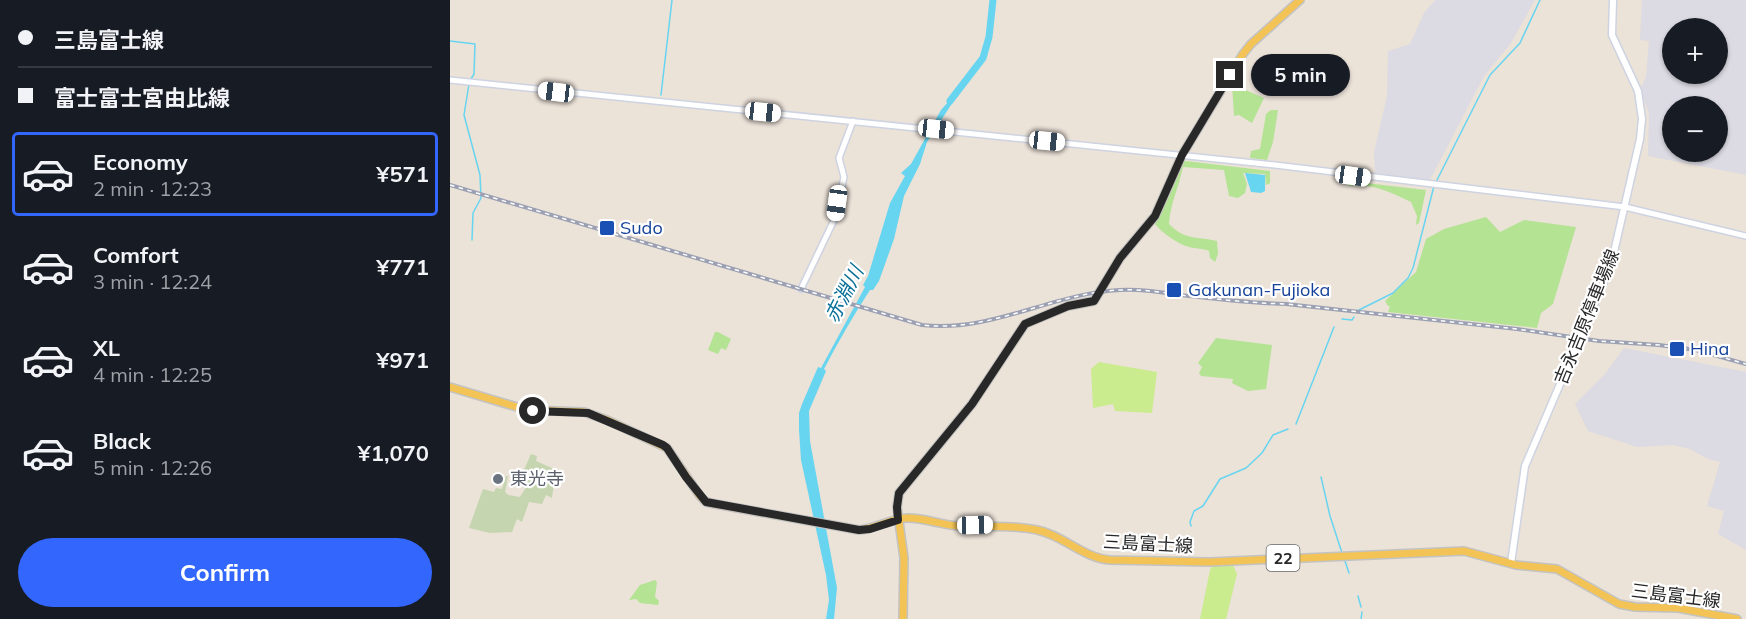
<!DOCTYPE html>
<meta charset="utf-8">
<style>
body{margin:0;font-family:Mulish,"Noto Sans JP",sans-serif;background:#20242c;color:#f1f3f6;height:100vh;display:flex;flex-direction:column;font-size:22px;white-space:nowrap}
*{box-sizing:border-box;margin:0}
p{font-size:20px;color:#9ea1a6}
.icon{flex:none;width:33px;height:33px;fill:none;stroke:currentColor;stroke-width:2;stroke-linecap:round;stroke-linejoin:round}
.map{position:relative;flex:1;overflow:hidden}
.side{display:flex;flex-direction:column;background:#171b24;width:450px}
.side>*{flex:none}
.banner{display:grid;align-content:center;height:132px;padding:0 18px;background:#171b24}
.fabs{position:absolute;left:1212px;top:18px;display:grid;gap:12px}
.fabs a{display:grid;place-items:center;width:66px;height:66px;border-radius:50%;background:#171b24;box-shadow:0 2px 4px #0004;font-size:30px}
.end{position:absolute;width:27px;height:27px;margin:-14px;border:8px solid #282828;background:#fff;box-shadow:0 0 0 3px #fff}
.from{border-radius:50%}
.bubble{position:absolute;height:42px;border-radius:21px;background:#171b24;box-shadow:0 2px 4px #0004;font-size:20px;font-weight:700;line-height:42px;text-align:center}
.car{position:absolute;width:18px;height:36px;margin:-18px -9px;border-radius:8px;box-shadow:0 0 4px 2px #0007;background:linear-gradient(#fff 24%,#345 0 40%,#fff 0 76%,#345 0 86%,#fff 0)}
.banner b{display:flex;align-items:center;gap:21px;height:57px;font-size:22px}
.banner b+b{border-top:2px solid #363941}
.banner i{width:15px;height:15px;background:#f1f3f6}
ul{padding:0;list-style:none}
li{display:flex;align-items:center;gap:18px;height:84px;margin:0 12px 9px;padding:0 6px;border:3px solid transparent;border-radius:6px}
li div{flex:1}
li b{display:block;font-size:22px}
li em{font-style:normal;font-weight:700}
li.active{border-color:#3366fd}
li>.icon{width:54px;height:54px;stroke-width:1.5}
.button{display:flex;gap:12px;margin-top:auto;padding:12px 18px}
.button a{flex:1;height:69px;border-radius:36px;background:#3366fd;color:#fff;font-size:24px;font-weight:700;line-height:69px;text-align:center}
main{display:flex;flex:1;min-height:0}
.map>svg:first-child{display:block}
.industrial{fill:#dcdae2;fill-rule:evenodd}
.green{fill:#b3e393}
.cemetery{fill:#c4d5af}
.pitch{fill:#caeb8e}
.water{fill:#68d5f0}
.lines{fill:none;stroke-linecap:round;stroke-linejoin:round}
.stream{stroke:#68d5f0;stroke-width:1.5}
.river{stroke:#68d5f0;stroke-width:7}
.tertiary-casing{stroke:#ced3e1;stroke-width:8}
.secondary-casing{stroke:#ced3e1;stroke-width:9}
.primary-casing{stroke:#c3c3c3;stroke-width:10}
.tertiary{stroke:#fff;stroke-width:5}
.secondary{stroke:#fff;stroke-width:6}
.primary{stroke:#f3c455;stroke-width:7}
.rail-casing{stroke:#9ba0b3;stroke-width:4}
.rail{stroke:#fff;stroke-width:1.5;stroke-dasharray:4.5;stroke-linecap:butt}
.route{stroke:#282828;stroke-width:8}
.transit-dot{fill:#1a4fb4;stroke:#fff;stroke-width:2}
.worship-dot{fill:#6b7280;stroke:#fff;stroke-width:2}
.labels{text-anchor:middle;stroke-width:4.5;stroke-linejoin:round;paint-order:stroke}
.shield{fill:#fff;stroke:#686868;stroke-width:1.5}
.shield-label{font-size:16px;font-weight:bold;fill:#282828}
.transit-label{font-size:18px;fill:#164399;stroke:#fff;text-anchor:start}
.street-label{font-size:18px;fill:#282828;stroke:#fff}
.worship-label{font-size:18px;fill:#5b616d;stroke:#fff;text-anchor:start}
.water-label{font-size:20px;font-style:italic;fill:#0b7198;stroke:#fff}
</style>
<main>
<section class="side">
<div class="banner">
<b><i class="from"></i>三島富士線</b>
<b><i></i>富士富士宮由比線</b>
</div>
<ul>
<li class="active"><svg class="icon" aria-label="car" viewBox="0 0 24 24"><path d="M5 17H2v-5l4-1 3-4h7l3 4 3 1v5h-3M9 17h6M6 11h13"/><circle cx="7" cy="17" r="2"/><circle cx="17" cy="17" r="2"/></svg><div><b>Economy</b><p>2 min · 12:23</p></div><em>¥571</em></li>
<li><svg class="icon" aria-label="car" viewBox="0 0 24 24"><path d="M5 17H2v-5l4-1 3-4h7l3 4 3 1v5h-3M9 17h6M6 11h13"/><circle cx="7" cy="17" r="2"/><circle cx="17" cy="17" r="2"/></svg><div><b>Comfort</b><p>3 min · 12:24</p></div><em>¥771</em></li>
<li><svg class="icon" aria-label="car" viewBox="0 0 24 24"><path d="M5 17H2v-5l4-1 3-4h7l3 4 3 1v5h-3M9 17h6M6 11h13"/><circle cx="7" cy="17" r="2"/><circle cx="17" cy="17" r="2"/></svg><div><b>XL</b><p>4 min · 12:25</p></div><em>¥971</em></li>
<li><svg class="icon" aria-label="car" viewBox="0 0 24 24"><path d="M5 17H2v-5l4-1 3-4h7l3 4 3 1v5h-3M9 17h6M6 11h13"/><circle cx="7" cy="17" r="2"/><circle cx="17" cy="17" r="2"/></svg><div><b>Black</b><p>5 min · 12:26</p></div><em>¥1,070</em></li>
</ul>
<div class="button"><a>Confirm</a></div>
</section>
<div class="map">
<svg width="1296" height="619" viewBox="0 0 1296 619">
<rect width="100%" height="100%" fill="#ebe2d8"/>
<!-- industrial -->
<g class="industrial">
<polygon points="985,0 1085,0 1061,43 1034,76 980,180 925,173 924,152 937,96 938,51 960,44 974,13"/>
<path d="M1192,0h104v175l-98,-19 1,-43 -9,-23 6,-13 3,-36 -9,-1zM1222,28h46v46h-46zM1222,106h46v46h-46z"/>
<polygon points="1174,348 1296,372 1296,550 1268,534 1274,511 1257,506 1270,462 1258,459 1240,449 1223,445 1187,447 1138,431 1125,404 1155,374"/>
</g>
<!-- green -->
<g class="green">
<polygon points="782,84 814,98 802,123 789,115 784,116"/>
<polygon points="821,110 828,110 823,142 817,160 800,158 801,151 810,149 816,114"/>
<path d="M736,161l84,10v12l-4,2 -1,-11 -22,-1 4,11 -2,9 -7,5 -9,-2 -5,-26 -41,-3c-4,20 -13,37 -14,57 17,17 27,12 48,17l1,13 -3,8 -5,-4 -1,-7c-6,-3 -13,-2 -20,-4 -11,-3 -27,-14 -34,-23l28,-62z"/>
<path d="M898,181l78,9 -7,33 -3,2 1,-9 -6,-14c-17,-9 -42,-20 -62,-16l-3,-4z"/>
<polygon points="1036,217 1050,232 1074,220 1126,227 1103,304 1091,313 1087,328 938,312 940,306 938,306 935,301 966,272 976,239 994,229"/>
<polygon points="265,332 268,332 281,339 276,350 271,348 268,354 258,350"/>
<polygon points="766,338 822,345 816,389 798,391 782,383 783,379 751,376 749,373 752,367 748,363"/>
<polygon points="205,580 207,582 205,597 209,601 208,605 190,603 186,599 179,600 190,585"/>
</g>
<!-- cemetery -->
<polygon class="cemetery" points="81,454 87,456 86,461 106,470 102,498 96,495 92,504 79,502 72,522 67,519 62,532 40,533 19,528 33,489 44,492 46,488 52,489 56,476 58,476 55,492 58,495 70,497 77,486 69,481"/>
<!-- pitch -->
<g class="pitch">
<polygon points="649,362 707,372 702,413 665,411 663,404 643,408 641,369"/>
<polygon points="782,563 787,574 776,619 750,619 760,570 763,564"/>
</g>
<!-- water -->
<g class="water">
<path d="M506,93l-5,12 -24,37 -7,22 -16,32 -10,43 -15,42 -6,9h-3c-17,26 -32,52 -46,79l2,2 -17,40 1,30 27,147 -3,31h-8l3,-19 -3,-25 -25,-115 -2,-30v-17l3,-9 16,-37 3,1 44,-81 -2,-2 5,-9 22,-73 15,-27 -4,-3 10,-9 30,-54z"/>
<polygon points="795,173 815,175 815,191 811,193 801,192"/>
</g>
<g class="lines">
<!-- stream -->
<g class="stream">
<polyline points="0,41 25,44 24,74 21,79"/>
<polyline points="19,84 14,115 30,175 31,198 23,213 22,240"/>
<polyline points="211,95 222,0"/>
<polyline points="986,182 1040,75 1070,43 1090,0"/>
<polyline points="907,311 943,293 958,278 963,268 984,186"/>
<polyline points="892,319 902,320 904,317"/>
<polyline points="846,424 884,327"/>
<polyline points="871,477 880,516 892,553"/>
<polyline points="741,526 740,522 744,511 753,506 770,479 796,468 812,453 823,435 838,429"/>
<polyline points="895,561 899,573"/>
<polyline points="908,596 911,607"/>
<polyline points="911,619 912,612"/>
</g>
<!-- river -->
<polyline class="river" points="500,101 533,58 539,37 543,0"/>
<!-- tertiary casing -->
<g class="tertiary-casing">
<g id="tertiary">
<polyline points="0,80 825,165 1175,207 1296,236"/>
<polyline points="351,289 385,218 394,177 389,158 403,121"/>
</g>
</g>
<!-- secondary casing -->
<g class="secondary-casing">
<polyline id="secondary" points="1061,563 1075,466 1161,265 1190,139 1192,119 1188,91 1162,35 1163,0"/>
</g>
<!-- primary casing -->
<g class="primary-casing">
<g id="primary">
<path d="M0,387l77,23 57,2 23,8 60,28 33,48 6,6 9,2 144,26c17,-1 32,-12 49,-12 17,0 34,7 51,8 26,2 52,-2 78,4 26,5 46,28 73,30l100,2 254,-11 52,14 41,4 62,35 16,3 43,1 59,11"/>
<polyline points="453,619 454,558 447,507 449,493 522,404 575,324 618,306 644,301 670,258 705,216 732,155 793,54 801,44 850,0"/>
</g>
</g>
<!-- tertiary -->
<use href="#tertiary" class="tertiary"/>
<!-- secondary -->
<use href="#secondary" class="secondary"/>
<!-- primary -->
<use href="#primary" class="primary"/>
<!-- rail casing -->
<g class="rail-casing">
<path id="rail" d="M0,185l472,140c70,8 130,-32 198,-35 20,-1 41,2 60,5 35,4 70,8 106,9l231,25 82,12 60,4 37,5 50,14"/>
</g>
<!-- rail -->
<use href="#rail" class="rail"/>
</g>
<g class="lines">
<!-- route -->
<polyline class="route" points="83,411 138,413 213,445 217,448 236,477 256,502 409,530 420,529 448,520 447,507 449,493 522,404 575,324 618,306 644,301 670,258 705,216 732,155 780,75"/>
</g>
<!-- markers -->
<g class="transit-dot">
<rect x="149" y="220" width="16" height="16" rx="3"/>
<rect x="716" y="282" width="16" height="16" rx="3"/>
<rect x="1219" y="341" width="16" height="16" rx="3"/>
</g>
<circle class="worship-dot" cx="48" cy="479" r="6"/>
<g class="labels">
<!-- shield labels -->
<rect class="shield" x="816.5" y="545" width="33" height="26" rx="4.5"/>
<g class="shield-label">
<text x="833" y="564">22</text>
</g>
<!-- transit labels -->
<g class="transit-label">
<text x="170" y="234">Sudo</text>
<text x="738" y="296">Gakunan-Fujioka</text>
<text x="1240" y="355">Hina</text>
</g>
<!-- street labels -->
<g class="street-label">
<text transform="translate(1137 317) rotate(-68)" y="6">吉永吉原停車場線</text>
<text transform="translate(698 544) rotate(3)" y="6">三島富士線</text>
<text transform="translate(1226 596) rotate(7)" y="6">三島富士線</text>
</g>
<!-- worship labels -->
<g class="worship-label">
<text x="60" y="485">東光寺</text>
</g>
<!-- water labels -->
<g class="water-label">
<text transform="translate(394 294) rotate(-63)" y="7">赤淵川</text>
</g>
</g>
</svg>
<div class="fabs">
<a>+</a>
<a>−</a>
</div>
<i class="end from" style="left:83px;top:411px"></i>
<i class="end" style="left:780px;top:75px"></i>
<div class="bubble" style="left:801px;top:54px;width:99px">5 min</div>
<i class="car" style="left:106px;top:92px;rotate:277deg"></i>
<i class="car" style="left:313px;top:112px;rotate:96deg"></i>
<i class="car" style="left:486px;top:129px;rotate:96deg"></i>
<i class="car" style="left:597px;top:141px;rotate:96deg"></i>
<i class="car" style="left:903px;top:176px;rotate:98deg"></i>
<i class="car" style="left:387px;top:203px;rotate:188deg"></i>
<i class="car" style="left:525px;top:525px;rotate:89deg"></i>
</div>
</main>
